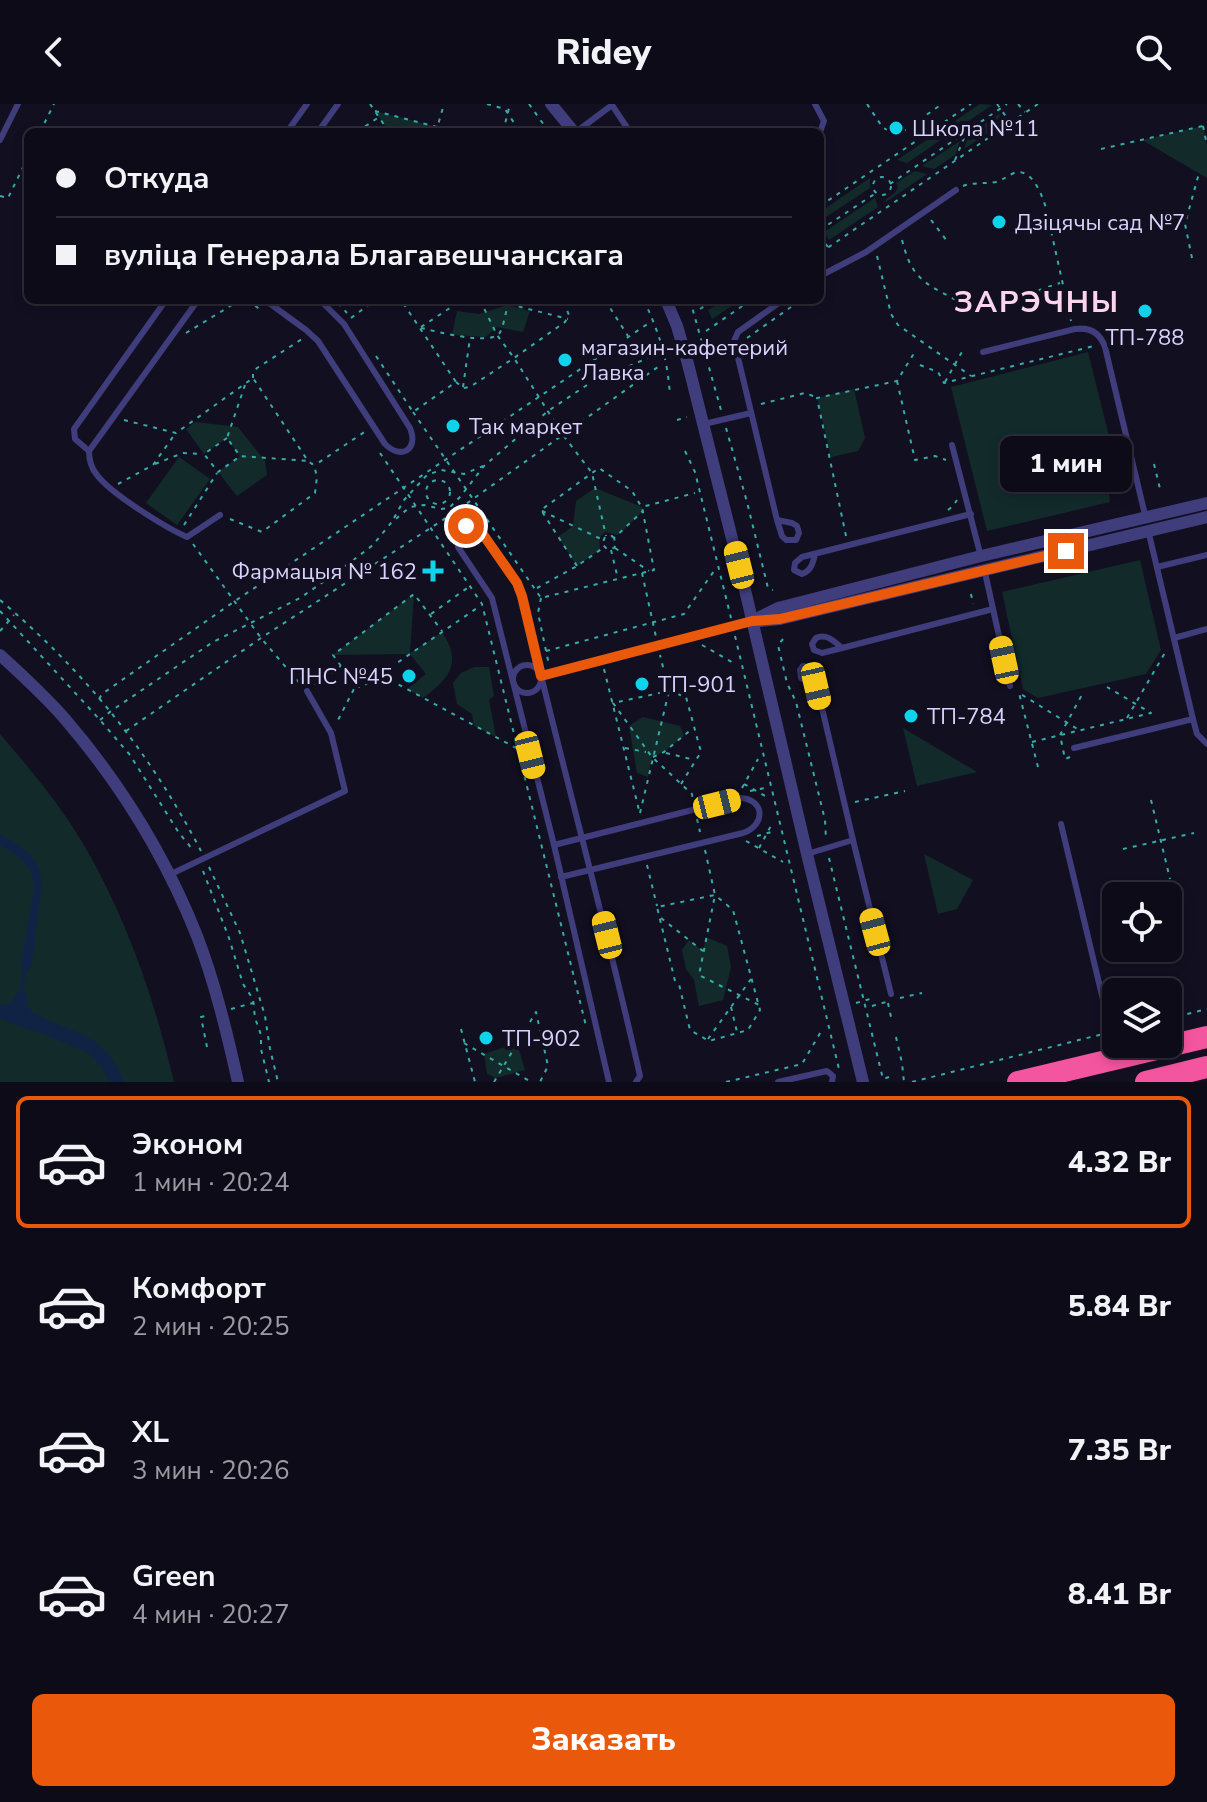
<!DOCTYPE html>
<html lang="ru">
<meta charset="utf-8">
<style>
body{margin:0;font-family:"Nunito Sans",sans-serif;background:#1c1926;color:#f1f3f6;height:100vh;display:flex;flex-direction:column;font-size:30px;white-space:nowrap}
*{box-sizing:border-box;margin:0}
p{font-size:26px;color:#9b9ba2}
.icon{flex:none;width:44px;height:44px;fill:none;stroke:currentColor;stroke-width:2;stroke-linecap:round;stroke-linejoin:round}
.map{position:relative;height:978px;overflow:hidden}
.drawer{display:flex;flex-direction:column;background:#0e0b19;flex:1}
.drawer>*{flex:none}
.top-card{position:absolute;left:24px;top:24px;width:800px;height:176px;border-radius:12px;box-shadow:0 4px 12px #0003,0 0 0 2px #2e2b38;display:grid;align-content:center;height:176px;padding:0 32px;background:#0e0b19}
.tools{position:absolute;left:1102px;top:778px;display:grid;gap:16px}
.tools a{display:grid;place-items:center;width:80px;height:80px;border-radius:12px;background:#0e0b19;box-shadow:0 4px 12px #0003,0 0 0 2px #2e2b38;font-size:40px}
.end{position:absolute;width:36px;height:36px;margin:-18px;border:10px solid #ea580c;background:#fff;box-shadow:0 0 0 4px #fff}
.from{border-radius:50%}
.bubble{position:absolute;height:56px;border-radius:12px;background:#0e0b19;box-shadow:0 4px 12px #0003,0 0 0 2px #2e2b38;font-size:26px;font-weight:800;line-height:56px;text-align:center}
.car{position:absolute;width:24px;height:48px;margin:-24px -12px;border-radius:10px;box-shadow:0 0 6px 2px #0007;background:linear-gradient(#f5c518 24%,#345 0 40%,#f5c518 0 76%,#345 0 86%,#f5c518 0)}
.top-card b{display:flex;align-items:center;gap:28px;height:76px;font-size:30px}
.top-card b+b{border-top:2px solid #2e2b38}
.top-card i{width:20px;height:20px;background:#f1f3f6}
ul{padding:14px 0 0;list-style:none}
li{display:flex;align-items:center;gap:24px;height:132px;margin:0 16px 12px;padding:0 16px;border:4px solid transparent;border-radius:12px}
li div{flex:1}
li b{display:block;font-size:30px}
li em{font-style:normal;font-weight:800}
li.on{border-color:#ea580c}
li>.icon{width:72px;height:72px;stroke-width:1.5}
.button{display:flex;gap:16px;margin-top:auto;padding:16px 32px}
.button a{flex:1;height:92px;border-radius:12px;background:#ea580c;color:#fff;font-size:32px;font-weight:800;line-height:92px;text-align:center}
header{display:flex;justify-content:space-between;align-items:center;height:104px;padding:0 32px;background:#0e0b19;font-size:36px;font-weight:800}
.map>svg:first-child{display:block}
.green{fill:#122b2a}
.water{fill:#112344}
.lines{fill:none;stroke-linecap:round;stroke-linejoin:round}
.stream{stroke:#112344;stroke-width:4}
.path{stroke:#36aca7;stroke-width:2;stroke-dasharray:4 6;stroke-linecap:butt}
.lane{stroke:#403d7d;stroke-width:6}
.street{stroke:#403d7d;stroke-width:12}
.highway{stroke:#f4559f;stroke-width:22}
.route{stroke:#ea580c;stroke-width:10}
.poi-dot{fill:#0fd2eb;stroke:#120f21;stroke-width:3}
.labels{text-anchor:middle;stroke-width:8;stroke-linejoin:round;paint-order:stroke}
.poi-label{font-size:22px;fill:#d8d2fc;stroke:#120f21;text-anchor:start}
.district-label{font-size:30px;font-weight:bold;letter-spacing:2px;fill:#fcd4ed;stroke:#120f21}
</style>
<header><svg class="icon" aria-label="back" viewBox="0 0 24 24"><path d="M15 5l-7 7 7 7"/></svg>Ridey<svg class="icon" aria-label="search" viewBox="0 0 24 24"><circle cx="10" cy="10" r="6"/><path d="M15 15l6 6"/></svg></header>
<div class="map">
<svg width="1207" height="978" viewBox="0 0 1207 978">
<rect width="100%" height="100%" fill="#120f21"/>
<!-- green -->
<g class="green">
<polygon points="980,0 992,1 907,59 897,56"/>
<polygon points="375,7 437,23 436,28 389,28"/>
<polygon points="999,10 1004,18 964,45 969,31"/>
<polygon points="1203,22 1207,41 1207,74 1142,36"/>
<polygon points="960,37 955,51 934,65 922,62"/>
<polygon points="915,67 927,70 886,98 886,95 895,89 898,83 896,79"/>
<polygon points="870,74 870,84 820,117 820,108"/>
<polygon points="875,94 878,103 829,136 824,128"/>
<polygon points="724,196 741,196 712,215 708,206"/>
<polygon points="507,201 530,207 523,228 496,223 486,233 452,231 457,207 479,210"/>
<polygon points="1088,248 1119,372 1107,377 1110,398 987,427 951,283"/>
<polygon points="854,285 865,334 858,347 831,353 817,294"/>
<polygon points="195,318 238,323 265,357 267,371 237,392 218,368 240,352 227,334 204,350 186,325"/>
<polygon points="179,353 210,375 177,421 146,399"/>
<polygon points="595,384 642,403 643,407 618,431 605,428 599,434 600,446 577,462 558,433 573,422 576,397"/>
<polygon points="1140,456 1161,546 1146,570 1038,594 1023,585 1002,488"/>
<path d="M414,490l-4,59 32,-21c21,31 7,47 -19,66l-16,-9 19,-15 -16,-20 -77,1z"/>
<polygon points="474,563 489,563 494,592 489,596 496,633 474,622 472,610 457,600 453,579 461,569"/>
<polygon points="643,613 680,622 684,632 664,648 652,653 648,673 637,669 629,622"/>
<polygon points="903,624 977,668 917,682"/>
<path d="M0,630c29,34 59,69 82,108 44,74 72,156 92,240h-174z"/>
<polygon points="924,750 973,776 957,805 938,810"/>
<polygon points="706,833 727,842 731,863 723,896 699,902 694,876 686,865 682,846 689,836 703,847"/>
<polygon points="517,939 525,966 496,974 487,970 484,950"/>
</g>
<!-- water -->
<g class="water">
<path d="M0,730c22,12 41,23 42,50l-10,80 -2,5 -4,2 -4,-2 -1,-5 13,-76c-1,-24 -15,-31 -34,-43z"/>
<path d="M19,887l8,3 1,12 5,7c42,22 71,18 91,69h-14l-10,-17 -12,-12 -42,-18 -46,-16v-15c13,4 11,-6 19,-13z"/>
</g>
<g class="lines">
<!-- stream -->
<polyline class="stream" points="21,891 25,864"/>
<!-- path -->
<g class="path">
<polyline points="370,0 389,28"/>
<polyline points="487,0 505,5 520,28"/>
<polyline points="529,0 549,28"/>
<polyline points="867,0 883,24 899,30 942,0"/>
<polyline points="997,0 1010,18"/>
<polyline points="1018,0 1025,8"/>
<polyline points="375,7 437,23"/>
<polyline points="1203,22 1207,41"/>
<polyline points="40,28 54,0"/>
<polyline points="357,28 379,13"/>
<polyline points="436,28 444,0"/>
<polyline points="503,28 510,0"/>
<polyline points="1101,45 1207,21"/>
<polyline points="955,56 966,29"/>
<circle cx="882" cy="82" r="9"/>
<polyline points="890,80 1007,0"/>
<path d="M963,82c11,-4 22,-2 33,-4 7,-2 11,-6 18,-9 18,-6 28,22 32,35l25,113"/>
<polyline points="0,92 8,94 28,53"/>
<polyline points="820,102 971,0"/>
<polyline points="931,116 947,137"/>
<polyline points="820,126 876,89"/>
<polyline points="820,132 828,143"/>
<path d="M902,136c7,27 14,39 39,52 11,6 23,13 35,13 20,2 64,-16 84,-22"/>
<polyline points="820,149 1038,0"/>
<polyline points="877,152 891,210 898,221 971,272"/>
<polyline points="1192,154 1185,120 1199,69"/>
<polyline points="247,196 261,206"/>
<polyline points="480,196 497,231 514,254 563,331 592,369 606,432"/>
<polyline points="561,196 565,201 573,196"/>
<polyline points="605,196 628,232"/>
<path d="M644,196c16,36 23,56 26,95"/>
<polyline points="690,196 721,306"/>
<polyline points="338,199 347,209"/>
<polyline points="509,200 568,215"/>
<polyline points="700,205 714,196"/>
<polyline points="351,214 375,196"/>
<polyline points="421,223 462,196"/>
<path d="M421,224c18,4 55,14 72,9 6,-2 6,-3 9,-8l7,-29"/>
<polyline points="706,227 751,196"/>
<polyline points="186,229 240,196"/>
<polyline points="747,234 791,203"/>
<polyline points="376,252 413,308 456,278 401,196"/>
<polyline points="920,261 938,268 944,279 1094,242"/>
<polyline points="253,274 253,268 257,264 302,235"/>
<polyline points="897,277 915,356 935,352 946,356"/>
<polyline points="456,278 463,284 470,283 514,254 565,218 569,211 565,201"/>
<polyline points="945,278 963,246"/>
<polyline points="245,281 227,334 240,352 308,357"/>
<polyline points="463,283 470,234"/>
<polyline points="761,300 805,289 816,293"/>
<polyline points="413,308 541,494 654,466 642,403 695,389"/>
<polyline points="124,316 176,329 253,274 308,357 312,360 318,359 366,327"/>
<polyline points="677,316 687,313"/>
<polyline points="726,324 747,398 768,484 773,486"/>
<polyline points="227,334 204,350 218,368 239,353"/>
<polyline points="685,347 695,368 731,514"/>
<polyline points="380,349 482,500 586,922"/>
<polyline points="155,360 183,349 203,350"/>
<polyline points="1154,360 1161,389"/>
<circle cx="438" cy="388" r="12"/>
<polyline points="118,380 153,361 175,330"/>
<polyline points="948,406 953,402 957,396"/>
<polyline points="542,407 601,435"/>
<polyline points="394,414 404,396 427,371 441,366 464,370 483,362"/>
<polyline points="230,415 262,428 315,389 317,373 314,361"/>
<polyline points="184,421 217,369"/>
<polyline points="846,432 817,294 897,277 916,246"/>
<polyline points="614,434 612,432 605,433 602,440 607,445 614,444 616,441 614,434 643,407"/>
<polyline points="193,440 261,534 301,581"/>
<polyline points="615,444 649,467"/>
<polyline points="611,446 618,475"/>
<polyline points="577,462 541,406 599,364 632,387 641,402"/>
<polyline points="642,469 656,533"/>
<polyline points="537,484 577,462 603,444"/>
<polyline points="971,490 973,500"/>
<polyline points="541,494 538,509 549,561"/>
<path d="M0,496c86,73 149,151 201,251"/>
<polyline points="0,507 100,616 130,651 179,729 189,741 193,747"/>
<polyline points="431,510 470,482"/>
<polyline points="0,527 14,511"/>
<polyline points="735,532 839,965"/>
<polyline points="783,535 778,541 787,579 796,598 825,716 826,735"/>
<polyline points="702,541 735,560"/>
<polyline points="546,547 684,510 714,467"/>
<polyline points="341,562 333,551 414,490 442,527"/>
<polyline points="604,565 639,706"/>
<polyline points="381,571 516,644"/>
<polyline points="315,581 341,562 355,583 337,618"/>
<polyline points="356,583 362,583 480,502"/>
<polyline points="99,595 102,590 235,497 649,219"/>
<polyline points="1127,614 1166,547"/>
<polyline points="100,616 111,607 213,538 300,494 339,467 373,441 391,419 410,403 424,401 441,405 449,404 460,393 484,362 548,307 590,279 664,247"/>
<polyline points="126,627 261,534 452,410 662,260"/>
<polyline points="1032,638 1151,609 1107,583"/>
<polyline points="625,644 646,648"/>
<polyline points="666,649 695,656"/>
<polyline points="653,653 664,648 693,624"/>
<polyline points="1070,653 1065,655 1060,631 1083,589"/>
<polyline points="1038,663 1019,589 1079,626"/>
<polyline points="681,680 701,648 686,593 669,587 613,599 652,653 692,690 693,697"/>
<polyline points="744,680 767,693"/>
<polyline points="742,684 758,655"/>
<polyline points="750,687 765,684"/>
<polyline points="1151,696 1170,775"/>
<polyline points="855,698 905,687"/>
<polyline points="640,709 669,587 660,551"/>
<polyline points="697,715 700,728"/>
<polyline points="757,732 775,727"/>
<polyline points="746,737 783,758"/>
<polyline points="759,744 773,718"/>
<polyline points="1123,745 1194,729"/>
<polyline points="705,746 715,791 699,871 759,901"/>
<polyline points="829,754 883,975 889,973"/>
<polyline points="647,761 657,802"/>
<polyline points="209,763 240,829 265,912 270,945 278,978"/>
<polyline points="203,767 229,834 243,880 253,895 255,914 261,931 261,945 269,978"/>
<polyline points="661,814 703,847"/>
<polyline points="675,877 657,803 715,791 733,806 760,906 748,926 709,937 690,926 678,876"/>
<polyline points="900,894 922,889"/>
<polyline points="856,899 870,895"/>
<polyline points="888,899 891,913"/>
<polyline points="872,902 886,898"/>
<polyline points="731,903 737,928"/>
<polyline points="231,905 260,897"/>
<polyline points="1168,915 1207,905"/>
<polyline points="461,925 475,978"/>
<polyline points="896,933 902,959 904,978"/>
<polyline points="708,935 751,875"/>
<polyline points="464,939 531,978"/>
<polyline points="207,943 201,913 210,911"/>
<polyline points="494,978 536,908 548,962 540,978"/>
<polyline points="726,978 802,960 823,924"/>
<polyline points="912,978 1103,930"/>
</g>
<!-- lane -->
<g class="lane">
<polyline points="815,0 824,17 820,28"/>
<polyline points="287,28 307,0"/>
<polyline points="318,28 338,0"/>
<polyline points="576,28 612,1 630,28"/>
<polyline points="0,36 18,0"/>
<polyline points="820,172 866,148 956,86"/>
<path d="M198,196l-109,151c0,9 2,17 8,24 13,18 69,53 90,62l33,-22"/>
<path d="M265,196l41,30 12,11 67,103c16,16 34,6 25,-16l-66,-104 -20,-20"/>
<polyline points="319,196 324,200 331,196"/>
<path d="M983,248l92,-23c15,-2 25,4 30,18l41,172"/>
<polyline points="704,320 751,309"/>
<polyline points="952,341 981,453"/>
<polyline points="89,347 75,335 74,325 166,196"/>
<polyline points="777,416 792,419 797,422 799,429 796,436 786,436 782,432 777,416 734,237 738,228 783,196"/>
<path d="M815,450c-2,9 -4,17 -13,20l-8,-4 1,-7 7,-6 169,-43"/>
<polyline points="1157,463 1207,451"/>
<polyline points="984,464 1010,582"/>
<polyline points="1174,534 1207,525"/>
<path d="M842,544c-8,-7 -16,-15 -26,-10l-4,6 2,6 8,3 20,-5 151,-39"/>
<circle cx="527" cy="575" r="14"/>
<polyline points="541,572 752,517"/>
<polyline points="816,582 801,574 800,566 803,562 810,563 814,570 853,736"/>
<polyline points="1193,615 1197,630 1207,640"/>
<polyline points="1074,644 1193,615 1148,426"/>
<polyline points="1061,720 1116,950"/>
<path d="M554,741l186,-47c25,1 26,27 3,35l-182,44"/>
<polyline points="807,750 853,736 891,890"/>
<polyline points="169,771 345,687 331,629 307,587"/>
<path d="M609,978l-55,-237 -62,-247 -34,-51v-12l8,-9 10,1 4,3 37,53 5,13c37,160 82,319 118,480l-4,6"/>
<polyline points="778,978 827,967 833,972 832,978"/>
</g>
<!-- street -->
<g class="street">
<polyline points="551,0 574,28"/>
<polyline points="666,196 677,222 688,260 746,490 807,750 863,978"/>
<polyline points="752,517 778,504 981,452 1207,399"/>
<polyline points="760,517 780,515 1207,413"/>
<path d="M0,551c22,20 45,41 65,64 55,64 101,139 132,217 18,47 30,97 41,146"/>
</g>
<!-- highway -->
<g class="highway">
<polyline points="1018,978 1207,933"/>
<polyline points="1146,978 1207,963"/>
</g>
</g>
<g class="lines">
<!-- route -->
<polyline class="route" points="466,422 476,423 480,426 517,479 522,492 541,572 752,517 780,515 1066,447"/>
</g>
<!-- markers -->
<g class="poi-dot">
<circle cx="896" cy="24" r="8"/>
<circle cx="999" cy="118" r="8"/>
<circle cx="1145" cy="207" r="8"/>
<circle cx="565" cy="256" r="8"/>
<circle cx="453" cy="322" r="8"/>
<path d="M429 455h8v8h8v8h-8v8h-8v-8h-8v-8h8z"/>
<circle cx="409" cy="572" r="8"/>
<circle cx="642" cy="580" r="8"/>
<circle cx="911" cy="612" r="8"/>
<circle cx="486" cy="934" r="8"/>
</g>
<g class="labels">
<!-- poi labels -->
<g class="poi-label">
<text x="912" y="32">Школа №11</text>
<text x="1015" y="126">Дзіцячы сад №7</text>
<text x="1145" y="241" text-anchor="middle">ТП-788</text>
<text x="581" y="251">магазин-кафетерий<tspan x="581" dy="25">Лавка</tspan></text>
<text x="469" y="330">Так маркет</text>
<text x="417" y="475" text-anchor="end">Фармацыя № 162</text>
<text x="393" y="580" text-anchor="end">ПНС №45</text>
<text x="658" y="588">ТП-901</text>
<text x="927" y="620">ТП-784</text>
<text x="502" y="942">ТП-902</text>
</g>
<!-- district labels -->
<g class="district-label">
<text x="1037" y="208">ЗАРЭЧНЫ</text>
</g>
</g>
</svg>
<div class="tools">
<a><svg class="icon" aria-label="locate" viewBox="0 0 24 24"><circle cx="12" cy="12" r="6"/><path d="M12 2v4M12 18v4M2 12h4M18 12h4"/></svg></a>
<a><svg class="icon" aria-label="layers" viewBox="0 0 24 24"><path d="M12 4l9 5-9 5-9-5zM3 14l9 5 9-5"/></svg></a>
</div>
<i class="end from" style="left:466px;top:422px"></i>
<i class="end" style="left:1066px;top:447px"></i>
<div class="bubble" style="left:1000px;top:332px;width:132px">1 мин</div>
<i class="car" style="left:739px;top:461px;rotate:346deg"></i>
<i class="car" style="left:1004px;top:556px;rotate:348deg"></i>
<i class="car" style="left:816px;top:582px;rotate:167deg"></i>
<i class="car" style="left:530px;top:651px;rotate:166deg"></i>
<i class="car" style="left:717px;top:700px;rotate:76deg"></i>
<i class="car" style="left:875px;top:828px;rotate:345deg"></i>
<i class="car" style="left:607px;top:831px;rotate:346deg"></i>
<div class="top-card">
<b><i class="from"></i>Откуда</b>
<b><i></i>вуліца Генерала Благавешчанскага</b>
</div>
</div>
<section class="drawer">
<ul>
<li class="on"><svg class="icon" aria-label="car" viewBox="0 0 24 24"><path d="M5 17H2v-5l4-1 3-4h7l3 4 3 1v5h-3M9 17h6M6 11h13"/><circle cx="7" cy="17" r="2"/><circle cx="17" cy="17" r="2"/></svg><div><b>Эконом</b><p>1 мин · 20:24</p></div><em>4.32 Br</em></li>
<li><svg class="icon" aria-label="car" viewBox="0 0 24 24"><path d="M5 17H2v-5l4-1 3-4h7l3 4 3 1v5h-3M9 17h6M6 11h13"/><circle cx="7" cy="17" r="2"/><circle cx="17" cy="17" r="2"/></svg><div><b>Комфорт</b><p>2 мин · 20:25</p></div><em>5.84 Br</em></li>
<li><svg class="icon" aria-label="car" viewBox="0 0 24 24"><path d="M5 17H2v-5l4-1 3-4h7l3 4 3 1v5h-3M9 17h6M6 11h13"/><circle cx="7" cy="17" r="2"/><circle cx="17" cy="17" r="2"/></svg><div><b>XL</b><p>3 мин · 20:26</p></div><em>7.35 Br</em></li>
<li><svg class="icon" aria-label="car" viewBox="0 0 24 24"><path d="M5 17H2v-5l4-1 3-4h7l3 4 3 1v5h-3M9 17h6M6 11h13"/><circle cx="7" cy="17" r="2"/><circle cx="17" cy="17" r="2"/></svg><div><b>Green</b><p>4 мин · 20:27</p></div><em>8.41 Br</em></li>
</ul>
<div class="button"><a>Заказать</a></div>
</section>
